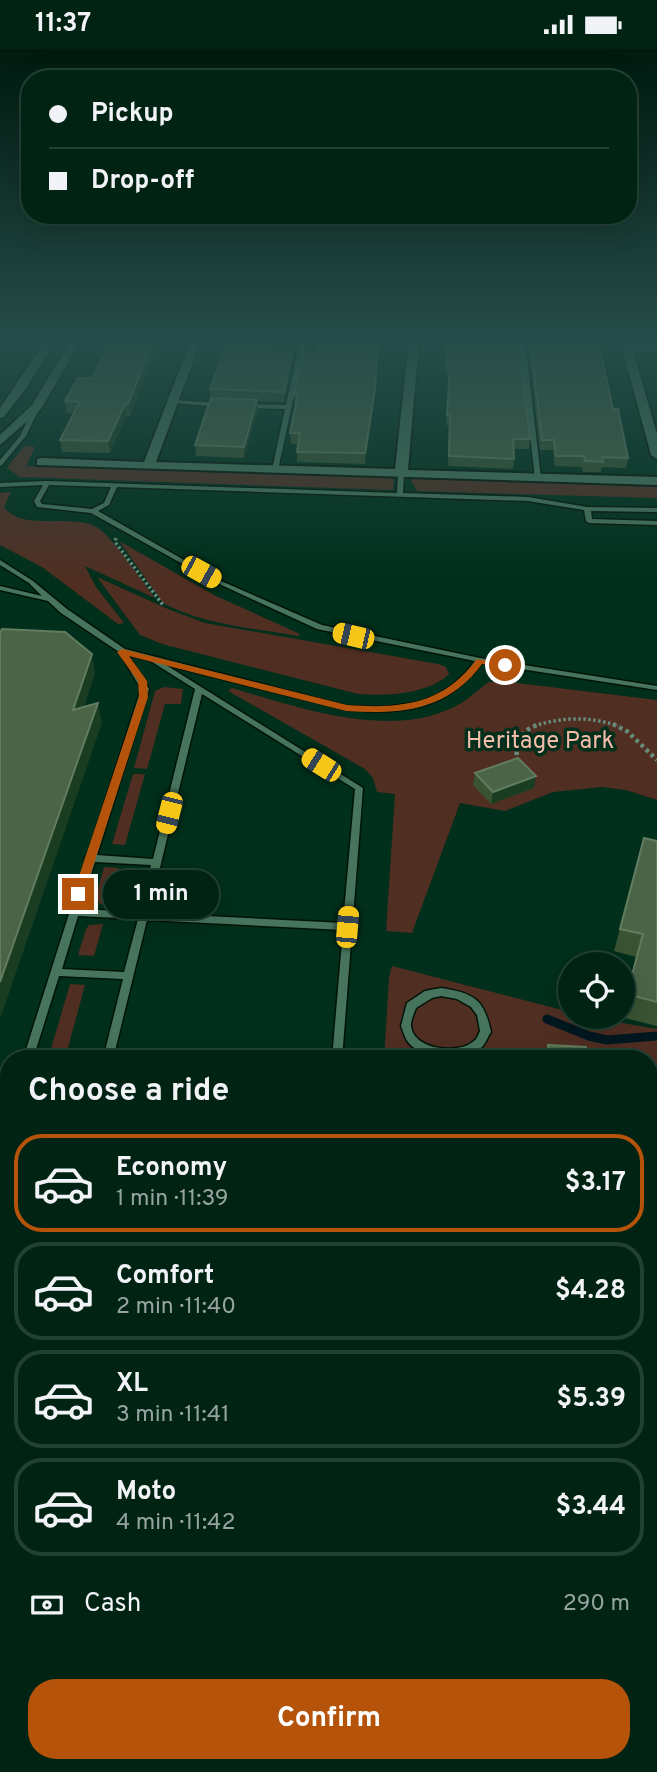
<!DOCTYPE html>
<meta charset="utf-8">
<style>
body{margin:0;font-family:Overpass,sans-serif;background:#0e2f22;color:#f1f3f6;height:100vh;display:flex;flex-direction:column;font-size:26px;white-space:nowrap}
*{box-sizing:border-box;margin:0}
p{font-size:23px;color:#95a4a0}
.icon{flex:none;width:38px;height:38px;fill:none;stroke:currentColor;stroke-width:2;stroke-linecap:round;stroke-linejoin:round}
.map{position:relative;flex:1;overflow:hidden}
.side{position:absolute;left:0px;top:1001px;width:658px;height:723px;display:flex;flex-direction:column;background:#002314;border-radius:28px 28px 0 0;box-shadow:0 7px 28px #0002,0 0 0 2px #224034}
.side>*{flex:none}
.guide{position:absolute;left:21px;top:21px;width:616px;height:154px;border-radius:28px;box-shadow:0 7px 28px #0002,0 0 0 2px #224034;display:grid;align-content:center;height:154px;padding:0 28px;background:#002314}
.buttons{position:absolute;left:558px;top:903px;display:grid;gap:14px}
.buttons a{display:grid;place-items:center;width:77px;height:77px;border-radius:50%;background:#002314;box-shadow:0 7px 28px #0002,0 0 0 2px #224034;font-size:35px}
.end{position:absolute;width:32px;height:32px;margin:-16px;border:9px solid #b45309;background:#fff;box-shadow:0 0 0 4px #fff}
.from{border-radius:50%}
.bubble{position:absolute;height:49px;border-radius:24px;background:#002314;box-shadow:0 7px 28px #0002,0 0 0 2px #224034;font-size:23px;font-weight:700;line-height:49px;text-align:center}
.car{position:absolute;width:21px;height:42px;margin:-21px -10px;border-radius:9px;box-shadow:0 0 5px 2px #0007;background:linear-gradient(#f5c518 24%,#345 0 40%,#f5c518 0 76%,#345 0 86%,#f5c518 0)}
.guide b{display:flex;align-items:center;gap:24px;height:66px;font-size:26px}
.guide b+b{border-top:2px solid #224034}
.guide i{width:18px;height:18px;background:#f1f3f6}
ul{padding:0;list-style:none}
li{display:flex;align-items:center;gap:21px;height:98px;margin:0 14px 10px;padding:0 14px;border:4px solid #224034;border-radius:28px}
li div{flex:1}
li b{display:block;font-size:26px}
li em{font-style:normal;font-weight:700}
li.selected{border-color:#b45309}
li>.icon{width:63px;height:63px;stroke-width:1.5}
h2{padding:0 28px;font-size:32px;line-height:84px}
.pay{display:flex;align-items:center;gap:18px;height:77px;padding:0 28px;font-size:26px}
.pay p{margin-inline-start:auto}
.cta{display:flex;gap:14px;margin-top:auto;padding:14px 28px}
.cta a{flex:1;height:80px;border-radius:28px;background:#b45309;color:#fff;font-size:28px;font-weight:700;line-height:80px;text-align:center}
.status{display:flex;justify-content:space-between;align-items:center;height:49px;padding:0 35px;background:#002314;direction:ltr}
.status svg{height:19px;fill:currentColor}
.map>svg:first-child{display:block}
.green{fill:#502e22}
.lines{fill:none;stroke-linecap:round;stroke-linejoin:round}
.stream{stroke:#001820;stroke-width:9}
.service-casing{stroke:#001409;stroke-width:3}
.minor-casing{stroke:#001409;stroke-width:4}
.secondary-casing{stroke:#001409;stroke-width:4}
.path-far1{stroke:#678b7a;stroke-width:3.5;stroke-dasharray:2.5 2.5;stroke-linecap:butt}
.path{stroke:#678b7a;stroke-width:4.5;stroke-dasharray:3.5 3.5;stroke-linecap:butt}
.service{fill:#47745c;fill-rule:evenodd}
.minor{fill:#47745c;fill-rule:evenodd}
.secondary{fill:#47745c;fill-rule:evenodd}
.wall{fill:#395333}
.shaded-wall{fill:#1a3d21}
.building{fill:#4b6447;stroke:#627c60;stroke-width:2}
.route{fill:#b45309}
.labels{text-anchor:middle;stroke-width:7;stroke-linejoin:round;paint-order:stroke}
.park-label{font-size:24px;fill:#f4bca9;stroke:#002f1b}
</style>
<div class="status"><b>11:37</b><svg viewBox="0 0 49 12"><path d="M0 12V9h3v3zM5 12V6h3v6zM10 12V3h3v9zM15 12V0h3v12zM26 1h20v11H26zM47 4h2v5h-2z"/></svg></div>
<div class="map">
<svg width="657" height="1723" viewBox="0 0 657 1723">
<rect width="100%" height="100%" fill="#002f1b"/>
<!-- green -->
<g class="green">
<polygon points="24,397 35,398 26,417 394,429 393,441 20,428 7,419"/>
<polygon points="413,430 657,437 657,449 417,442 411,431"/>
<path d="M11,443l-7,15c18,25 67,6 92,20 15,7 47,56 59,71l-70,-32 11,21 28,36 -6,1 -76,-57 -42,-22v-52z"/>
<path d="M119,492l97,55 84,38 -2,2c-44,-8 -95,-11 -135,-33z"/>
<path d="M97,528l71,32 37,14 233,41 8,3 3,7c-22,21 -63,22 -91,20l-196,-50 -22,-9z"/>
<path d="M489,633h20l148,18v100l-31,-10 -24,-3 -49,5 -48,19 -45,-8 -48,130 -26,-2 9,-137 -18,-2 -4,-14 -8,-9 -137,-78 4,-3c68,20 165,55 231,14 9,-6 17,-14 26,-20z"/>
<polygon points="164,638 183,640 181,655 165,655 147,720 134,719 155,642"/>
<polygon points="133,725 145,725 125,796 112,795"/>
<polygon points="104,818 119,819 108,856 100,855 96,848"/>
<polygon points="103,875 94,907 78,906 86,880 89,876"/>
<polygon points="392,917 570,963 570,968 588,968 657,980 657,1327 649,1326 649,1010 384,1010 389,929"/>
<polygon points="70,935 85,936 65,1010 48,1010"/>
<polygon points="9,1143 9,1206 1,1232 0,1174"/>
</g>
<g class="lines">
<!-- stream -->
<polyline class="stream" points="547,970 589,987 607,991 657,987"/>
<!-- service casing -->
<g class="service-casing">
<g id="service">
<polygon points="300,291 306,291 278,421 275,423 272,421 285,360 247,359 244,357 247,355 286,356"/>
<polygon points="519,291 525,291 541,429 538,431 535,429"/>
<polygon points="172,351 222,354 225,356 222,358 170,354 170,352"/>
<polygon points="35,357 40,358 26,387 2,416 0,417 0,411 20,387"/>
<path d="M401,423l3,2 -1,19 125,4 59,10 70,1v4l-66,-1 1,8 65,2v4l-68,-2 -3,-2 -2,-11 -56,-9 -411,-14 -8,18 -11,6 123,70 101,44 158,33 177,28v4l-175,-27c-39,49 -76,51 -135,47l-181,-45 197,123 -21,271h-10l11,-129 -196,-10 -34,139h-10l20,-80 -64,-3 -26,83h-10l46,-145 -1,-2 3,-3 15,-49 -2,-2 4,-3 53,-166 -22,-37 -58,-39 -13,-12 -48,-11v-4l42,10 -13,-13 -29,-18v-5l33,21 34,28 58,40 222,57 39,1 33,-5 16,-6 15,-9 14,-12 11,-14 -158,-32 -100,-46 -126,-70 -54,-6 -3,-6 9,-16 -43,2v-4l47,-2 350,12 1,-19zM49,436l62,2 -7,16 -12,6 -50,-5 -2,-3zM128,606l21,5 46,29 -42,170 -56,-4 52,-166zM202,645l153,95 -12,134 -194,-10zM95,813l56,3 -12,47 -59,-3zM78,867l60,3 -14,53 -62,-3z"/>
<path d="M441,939c33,5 43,11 50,44 -3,4 -5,11 -9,15 -16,15 -61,13 -74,-5 -3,-4 -5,-11 -7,-16l6,-23 18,-12zM441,947l16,3 14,8 6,8 3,16c-2,4 -3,8 -6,10 -15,14 -62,9 -63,-16 0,-5 3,-12 5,-17l16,-10z"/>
<polygon points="9,1068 9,1092 4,1105 0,1106 0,1083 5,1070"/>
<rect x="0" y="1242" width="9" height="12"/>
</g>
</g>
<!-- minor casing -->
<g class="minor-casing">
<g id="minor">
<polygon points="191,291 201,291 156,413 395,420 409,291 419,291 408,421 657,428 657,436 37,416 37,410 41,409 144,413"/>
<polygon points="620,291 630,291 632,296 657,297 657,303 633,302 657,385 657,410 651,406"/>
</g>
</g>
<!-- secondary casing -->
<g class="secondary-casing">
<g id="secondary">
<polygon points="46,291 56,291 27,338 4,368 0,369 0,359"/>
<polygon points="71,291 81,291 41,360 0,396 0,386 32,356"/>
<rect x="0" y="1297" width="9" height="26"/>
<polygon points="649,1342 657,1343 657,1371 649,1370"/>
<polygon points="0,1393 9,1394 9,1422 0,1421"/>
<polygon points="649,1435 657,1436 657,1464 649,1463"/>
</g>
</g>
<!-- path-far1 -->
<g class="path-far1">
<polyline points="116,489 115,493 163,556"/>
<path d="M534,677c28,-9 56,-10 84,0"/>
</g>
<!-- path -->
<g class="path">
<polyline points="613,675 628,683 657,711"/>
<path d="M517,713c-2,-19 3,-32 23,-38"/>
</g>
<!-- service -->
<use href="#service" class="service"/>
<!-- minor -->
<use href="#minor" class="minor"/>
<!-- secondary -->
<use href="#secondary" class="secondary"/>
</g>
<!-- wall -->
<g class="wall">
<polygon points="118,291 163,291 160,292 130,367 126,367 110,404 62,403 60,391 74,364 67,364 65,352 92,329"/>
<polygon points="273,291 272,302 292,303 293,313 284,353 257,352 258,361 244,409 196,407 195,396 210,350 210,340"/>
<polygon points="446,291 530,390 529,400 514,400 514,410 513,420 448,417 449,376 446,376 449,325 445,325"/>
<polygon points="528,291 598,291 613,360 628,409 626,419 602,418 601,423 583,423 582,418 555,417 553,401 540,401"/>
<polygon points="294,345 375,349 365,415 297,413 298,395 291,395 290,384 296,356 294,355"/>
<polygon points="475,724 534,739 491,755 473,736"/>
<polygon points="644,789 657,792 657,977 621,968 623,968 623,959 636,908 614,902"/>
<rect x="649" y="1207" width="8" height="52"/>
</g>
<!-- shaded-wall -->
<g class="shaded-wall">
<polygon points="154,291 160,291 130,367 128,355"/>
<polygon points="379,291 375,349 365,415 365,404"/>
<polygon points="292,303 293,313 284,353 284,343"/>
<polygon points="257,351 258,361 244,409 244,398"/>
<polygon points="125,355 126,367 110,404 108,392"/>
<polygon points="92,605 95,624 77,680 73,661"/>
<polygon points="98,654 102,674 0,970 0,933"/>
<polygon points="536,727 534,739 491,755 493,743"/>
</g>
<!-- building -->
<g class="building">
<polygon points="118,291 154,291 128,355 125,355 108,392 60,391 80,353 65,352 78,329 92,329 110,294 117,294"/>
<polygon points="228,291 272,291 270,302 292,303 284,343 210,340"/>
<polygon points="320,291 378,291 375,339 365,404 297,403 300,384 290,384 298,345 294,345 304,303 317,304"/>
<polygon points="447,291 518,291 530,390 513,390 514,410 449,407 450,366 447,366 450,316 446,316"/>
<polygon points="530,291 598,291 613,360 618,360 628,409 602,408 603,413 585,412 584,407 556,407 554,391 542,391"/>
<polygon points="211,349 257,351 244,398 195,396"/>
<polygon points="2,580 65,583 92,605 73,661 98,654 0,933 0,584"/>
<polygon points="518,709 536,727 493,743 475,724"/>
<polygon points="644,789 657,792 657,953 627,945 643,885 620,880"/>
<polygon points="548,996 586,998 587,1010 549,1010"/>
<polygon points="649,1207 657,1207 657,1248 649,1247"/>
</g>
<!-- sky -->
<linearGradient id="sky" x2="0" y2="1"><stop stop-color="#001a0f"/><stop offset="0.55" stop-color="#264d4a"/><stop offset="1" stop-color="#264d4a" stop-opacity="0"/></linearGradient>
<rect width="657" height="532" fill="url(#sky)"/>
<!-- route -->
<path class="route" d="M122,600l225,56c53,4 96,0 130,-46l32,6 -4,2 -23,-3c-33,46 -82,51 -136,47l-217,-55 18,25 1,16 -64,197 -6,4 -5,-4 66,-197 -1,-16 -21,-29z"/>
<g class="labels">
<!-- park labels -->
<g class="park-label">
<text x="540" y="699">Heritage Park</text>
</g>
</g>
</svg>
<div class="buttons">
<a><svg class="icon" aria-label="locate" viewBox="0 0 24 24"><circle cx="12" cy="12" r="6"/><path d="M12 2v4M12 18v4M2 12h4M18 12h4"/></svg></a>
</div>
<i class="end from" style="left:505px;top:616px"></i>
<i class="end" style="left:78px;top:845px"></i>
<div class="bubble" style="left:103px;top:821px;width:116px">1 min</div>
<i class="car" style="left:201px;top:523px;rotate:119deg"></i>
<i class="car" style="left:353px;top:587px;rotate:283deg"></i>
<i class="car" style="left:321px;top:716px;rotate:302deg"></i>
<i class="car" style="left:169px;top:764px;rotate:194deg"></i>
<i class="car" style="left:347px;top:878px;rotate:5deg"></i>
<div class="guide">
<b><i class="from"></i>Pickup</b>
<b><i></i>Drop-off</b>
</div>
<section class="side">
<h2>Choose a ride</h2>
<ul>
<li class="selected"><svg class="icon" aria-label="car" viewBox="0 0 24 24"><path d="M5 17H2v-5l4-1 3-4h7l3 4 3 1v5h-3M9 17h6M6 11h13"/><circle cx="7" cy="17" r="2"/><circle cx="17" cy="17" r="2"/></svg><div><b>Economy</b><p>1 min · 11:39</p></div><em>$3.17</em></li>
<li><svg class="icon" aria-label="car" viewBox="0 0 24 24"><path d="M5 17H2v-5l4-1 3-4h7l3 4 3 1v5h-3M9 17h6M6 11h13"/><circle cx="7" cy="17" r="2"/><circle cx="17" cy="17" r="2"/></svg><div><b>Comfort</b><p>2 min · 11:40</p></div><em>$4.28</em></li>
<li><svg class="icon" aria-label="car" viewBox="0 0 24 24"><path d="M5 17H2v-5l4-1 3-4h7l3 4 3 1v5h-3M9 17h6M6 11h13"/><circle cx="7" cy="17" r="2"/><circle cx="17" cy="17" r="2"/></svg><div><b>XL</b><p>3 min · 11:41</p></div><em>$5.39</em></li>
<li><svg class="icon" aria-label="car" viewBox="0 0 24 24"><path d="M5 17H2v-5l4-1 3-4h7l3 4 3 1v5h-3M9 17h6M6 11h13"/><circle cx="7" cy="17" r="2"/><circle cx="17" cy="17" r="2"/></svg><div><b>Moto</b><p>4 min · 11:42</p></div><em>$3.44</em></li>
</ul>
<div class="pay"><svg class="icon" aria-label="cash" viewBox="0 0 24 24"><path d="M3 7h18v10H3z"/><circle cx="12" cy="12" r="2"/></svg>Cash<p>290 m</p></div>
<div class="cta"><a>Confirm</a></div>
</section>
</div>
